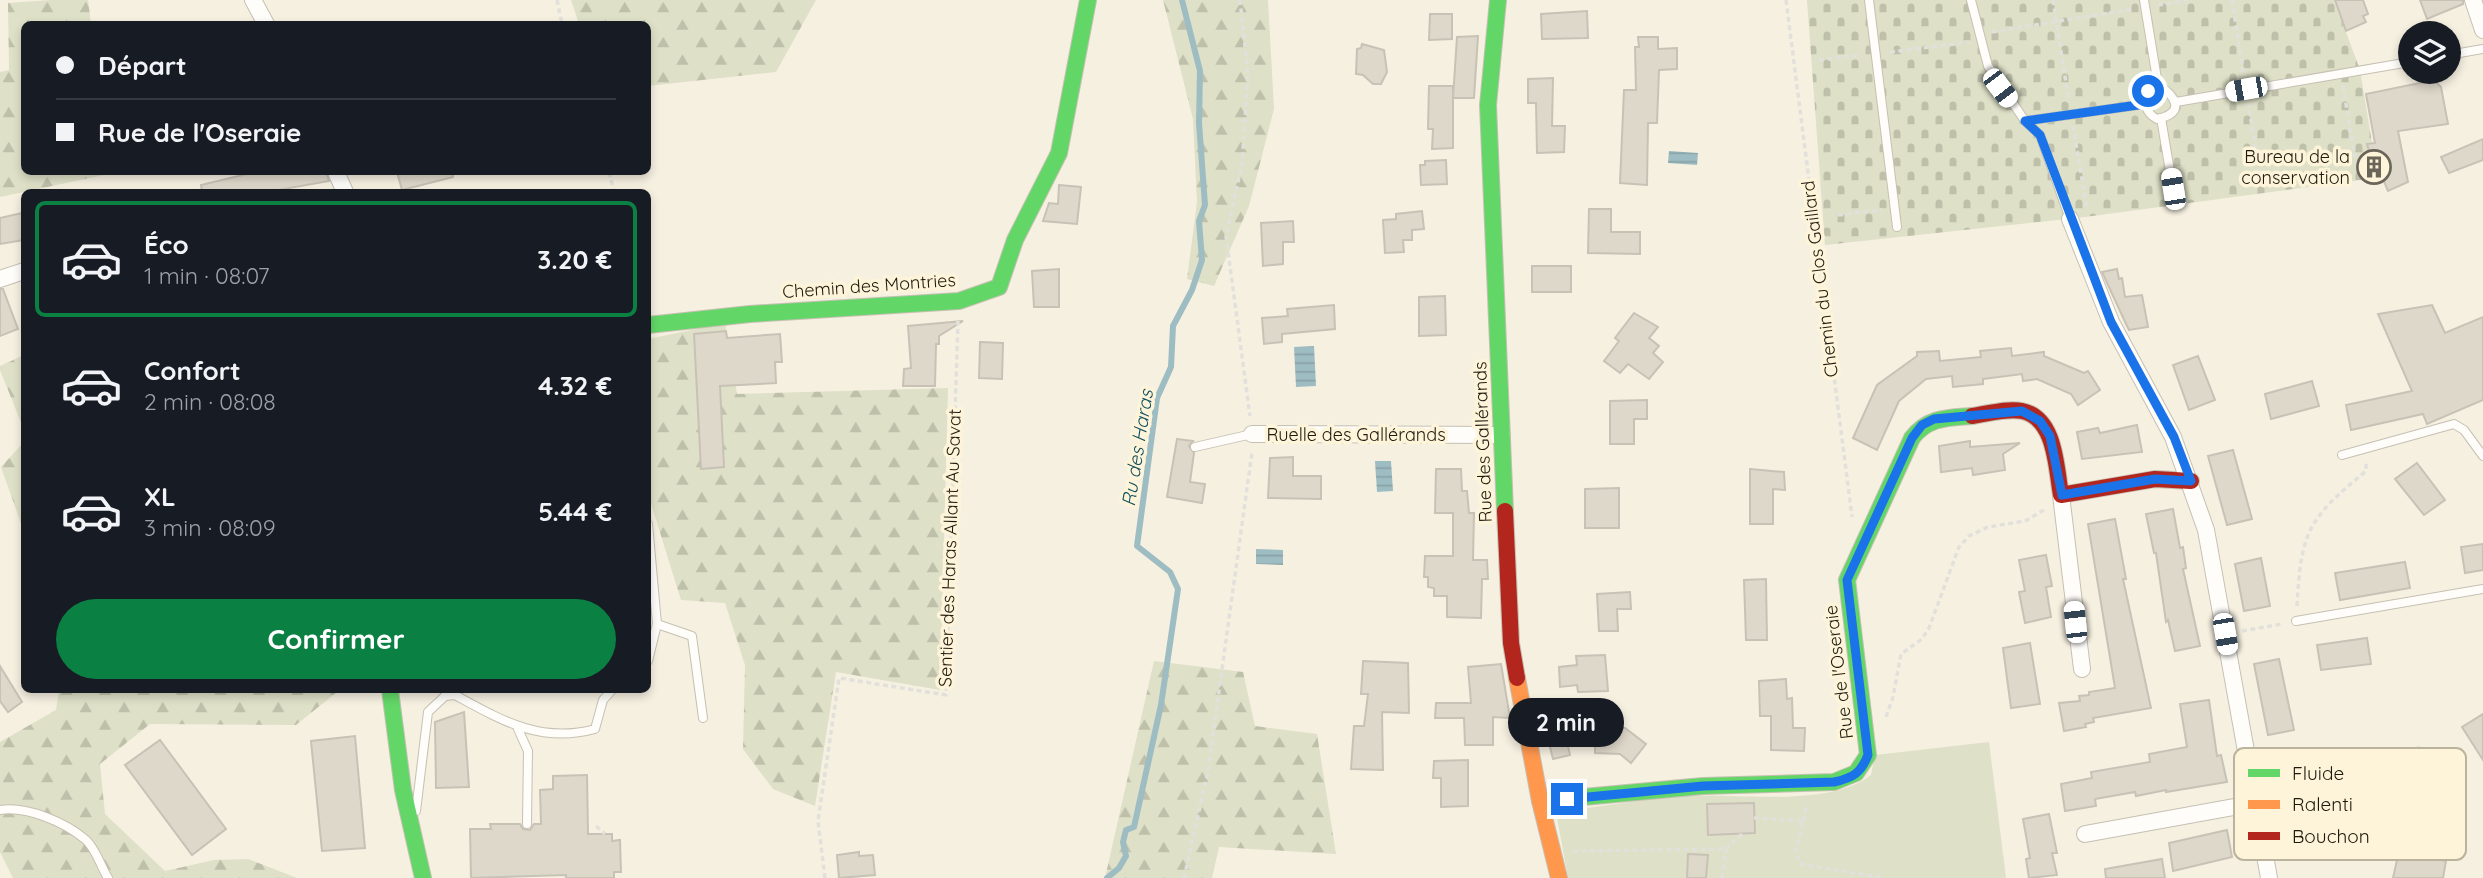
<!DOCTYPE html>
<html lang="fr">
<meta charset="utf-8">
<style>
body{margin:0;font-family:Quicksand,sans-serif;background:#242831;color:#f1f3f6;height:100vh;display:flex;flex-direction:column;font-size:26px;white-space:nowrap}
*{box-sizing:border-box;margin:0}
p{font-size:23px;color:#9ea1a6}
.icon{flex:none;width:38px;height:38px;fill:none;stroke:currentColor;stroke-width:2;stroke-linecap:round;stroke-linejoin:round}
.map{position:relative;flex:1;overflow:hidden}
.drawer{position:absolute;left:21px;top:189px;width:630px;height:504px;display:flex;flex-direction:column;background:#171b24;border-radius:10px;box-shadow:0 4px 10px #0003}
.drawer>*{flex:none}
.guide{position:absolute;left:21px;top:21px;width:630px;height:154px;border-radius:10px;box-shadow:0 4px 10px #0003;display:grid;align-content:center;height:154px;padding:0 35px;background:#171b24}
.fabs{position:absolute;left:2398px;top:21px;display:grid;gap:14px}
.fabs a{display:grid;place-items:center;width:63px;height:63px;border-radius:50%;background:#171b24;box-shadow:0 4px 10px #0003;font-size:35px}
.end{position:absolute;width:32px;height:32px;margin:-16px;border:9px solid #1a73e8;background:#fff;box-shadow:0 0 0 4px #fff}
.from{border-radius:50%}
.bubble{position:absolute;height:49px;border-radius:24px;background:#171b24;box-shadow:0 4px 10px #0003;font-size:23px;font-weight:700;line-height:49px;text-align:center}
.car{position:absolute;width:21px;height:42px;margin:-21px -10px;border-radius:9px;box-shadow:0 0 5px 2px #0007;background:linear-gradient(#fff 24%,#345 0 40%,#fff 0 76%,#345 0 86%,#fff 0)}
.guide b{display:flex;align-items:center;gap:24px;height:66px;font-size:26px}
.guide b+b{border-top:2px solid #363941}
.guide i{width:18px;height:18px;background:#f1f3f6}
ul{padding:12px 0 0;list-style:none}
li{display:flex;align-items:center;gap:21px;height:116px;margin:0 14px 10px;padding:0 21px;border:4px solid transparent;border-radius:10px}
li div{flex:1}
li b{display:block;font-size:26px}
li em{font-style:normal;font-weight:700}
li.current{border-color:#0b8043}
li>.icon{width:63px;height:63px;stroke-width:1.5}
.cta{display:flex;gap:14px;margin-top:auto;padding:14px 35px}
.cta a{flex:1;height:80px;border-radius:42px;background:#0b8043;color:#fff;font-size:28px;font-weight:700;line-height:80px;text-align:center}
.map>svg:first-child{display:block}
.forest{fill:url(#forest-firs)}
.cemetery{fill:url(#cemetery-stones)}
.garden{fill:#dee0c7}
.water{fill:url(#water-rules)}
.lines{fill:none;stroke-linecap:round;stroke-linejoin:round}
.stream{stroke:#9ebdc3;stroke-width:6}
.building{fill:#ded8ca;stroke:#c8c2b6;stroke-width:2}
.lane-casing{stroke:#c6c0b3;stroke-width:10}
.street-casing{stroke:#c6c0b3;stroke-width:18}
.fast-casing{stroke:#c6c0b3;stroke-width:18}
.slow-casing{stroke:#c6c0b3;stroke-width:18}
.jam-casing{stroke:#c6c0b3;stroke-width:18}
.path{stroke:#e2e0db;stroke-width:3.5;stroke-dasharray:5 3.5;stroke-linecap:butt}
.lane{stroke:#fefdfa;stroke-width:8}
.street{stroke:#fefdfa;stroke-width:16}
.fast{stroke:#63d668;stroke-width:16}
.slow{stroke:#ff974d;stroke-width:16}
.jam{stroke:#b3261e;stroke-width:16}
.route{stroke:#1a73e8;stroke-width:9}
.labels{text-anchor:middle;stroke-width:7;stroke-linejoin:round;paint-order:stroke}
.poi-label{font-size:18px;fill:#1f1a0e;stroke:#fef4d9;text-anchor:end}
.street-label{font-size:18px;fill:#1f1a0e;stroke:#fef4d9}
.water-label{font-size:19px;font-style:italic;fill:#0f4f60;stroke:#fef4d9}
.key{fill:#fef4d9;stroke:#bbb39c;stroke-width:2}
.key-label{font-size:19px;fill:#1f1a0e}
</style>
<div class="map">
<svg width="2483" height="878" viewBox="0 0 2483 878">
<defs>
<pattern id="forest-firs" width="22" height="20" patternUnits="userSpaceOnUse" patternTransform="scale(1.75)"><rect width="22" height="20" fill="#dee0c7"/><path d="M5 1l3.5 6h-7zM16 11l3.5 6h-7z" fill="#bec0aa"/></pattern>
<pattern id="cemetery-stones" width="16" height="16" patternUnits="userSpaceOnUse" patternTransform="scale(1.75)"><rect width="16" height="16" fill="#dee0c7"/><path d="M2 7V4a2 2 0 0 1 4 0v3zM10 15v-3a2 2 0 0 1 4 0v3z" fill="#bec0aa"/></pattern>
<pattern id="water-rules" width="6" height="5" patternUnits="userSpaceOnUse" patternTransform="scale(1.75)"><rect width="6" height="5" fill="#9ebdc3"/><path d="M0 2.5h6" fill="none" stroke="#88a2a6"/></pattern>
</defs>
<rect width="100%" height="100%" fill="#f6f0e1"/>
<!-- forest -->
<g class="forest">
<polygon points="51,0 88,0 91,24 24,24 24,172 118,172 0,197 0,72 9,70 8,3"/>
<polygon points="571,0 816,0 776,72 648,86 648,24 579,24"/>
<polygon points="1163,0 1268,0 1274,109 1249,206 1214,286 1187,279 1197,202 1193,119"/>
<polygon points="725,323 737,394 948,388 940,690 836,672 815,806 773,789 743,749 745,665 725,603 681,600 648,494 648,339"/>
<polygon points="24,355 24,430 0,370 0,366"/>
<polygon points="24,442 24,532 1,467"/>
<polygon points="1154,661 1243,672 1255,726 1317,734 1336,854 1219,847 1212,878 1105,878"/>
<polygon points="59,690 336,690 337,692 296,725 150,724 100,764 105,814 165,871 214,860 248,859 297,878 13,878 0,852 0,742 56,710"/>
</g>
<!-- cemetery -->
<polygon class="cemetery" points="1807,0 2334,0 2360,70 2374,155 2363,158 2368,179 2085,217 1825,245"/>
<!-- garden -->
<g class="garden">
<path d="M1989,742l17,136h-438l-12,-66c43,-5 86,-13 129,-16 53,-3 144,12 186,-21l4,-20z"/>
<polygon points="2420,746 2430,793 2342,812 2332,765"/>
</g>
<!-- water -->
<g class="water">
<polygon points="1669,151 1698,153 1697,165 1668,163"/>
<polygon points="1314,346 1316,386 1296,387 1294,347"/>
<polygon points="1375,461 1391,461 1393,491 1377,492"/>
<polygon points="1256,549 1283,550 1283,565 1256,564"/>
</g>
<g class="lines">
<!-- stream -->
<polyline class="stream" points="1107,878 1119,868 1126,856 1123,842 1126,830 1134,827 1161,705 1178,589 1170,572 1137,546 1157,398 1171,367 1173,326 1192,290 1202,260 1199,221 1205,205 1199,123 1200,71 1182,0"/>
</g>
<!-- building -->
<g class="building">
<polygon points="2335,0 2363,0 2368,14 2363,16 2366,22 2346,31"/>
<polygon points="2420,0 2463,0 2463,4 2427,19"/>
<polygon points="1587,11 1588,38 1542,39 1541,14"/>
<polygon points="1430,14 1452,14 1452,39 1429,40"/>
<polygon points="1478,36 1474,98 1453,98 1457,37"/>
<polygon points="1638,37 1658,37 1658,49 1677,48 1677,69 1659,70 1657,123 1648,123 1647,185 1620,183 1624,90 1636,90 1635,47 1639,47"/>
<polygon points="1362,44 1384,50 1387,72 1381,84 1373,84 1363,75 1356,74 1357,49 1361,48"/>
<polygon points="1553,78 1552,126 1565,126 1564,152 1537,153 1536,103 1528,103 1528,79"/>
<polygon points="2434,80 2441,87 2448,124 2398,131 2408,182 2388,191 2380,172 2375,173 2367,144 2375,143 2366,94"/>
<polygon points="1429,86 1453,86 1453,148 1432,149 1433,129 1428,129"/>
<polygon points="2483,139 2483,160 2449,173 2441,157"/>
<polygon points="1446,160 1447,184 1421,185 1420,165 1425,165 1425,161"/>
<polygon points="255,172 326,172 329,181 267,192 202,192 201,185"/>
<polygon points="397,172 452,172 453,177 402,190"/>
<polygon points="1059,185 1081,187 1077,224 1043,221 1049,203 1058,204"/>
<polygon points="1589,209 1611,209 1611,232 1640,232 1640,254 1588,253"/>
<polygon points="1422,211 1424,229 1412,230 1412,240 1403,240 1404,252 1385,253 1383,220 1396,219 1396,214"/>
<polygon points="22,213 24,240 0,244 0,218"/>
<polygon points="1293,221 1294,242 1283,242 1283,264 1263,266 1261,223"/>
<rect x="1532" y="266" width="39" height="26"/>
<polygon points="1059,269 1059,307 1034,307 1032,271"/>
<polygon points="2117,269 2119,279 2122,278 2125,297 2142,295 2148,327 2129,330 2127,326 2102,272"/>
<polygon points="0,289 3,289 18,329 0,336"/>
<polygon points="1445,296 1446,335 1419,336 1419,297"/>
<polygon points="1334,305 1335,329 1282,334 1282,342 1264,344 1262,318 1288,316 1287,309"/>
<polygon points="2432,305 2445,333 2483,317 2483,400 2427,424 2423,414 2351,430 2346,405 2412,391 2378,314"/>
<polygon points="1634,313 1658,327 1649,338 1659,346 1653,353 1663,362 1649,379 1628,364 1620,373 1604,361 1619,341 1615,338"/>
<polygon points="963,321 939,336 939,344 936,344 935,386 903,386 904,369 911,368 908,326"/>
<polygon points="726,331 727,338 780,334 782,362 775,362 776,383 720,386 724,467 701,469 694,334"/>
<polygon points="980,342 1003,343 1002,379 979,378"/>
<polygon points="2011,348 2012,356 2044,352 2044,356 2084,373 2088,371 2100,390 2078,405 2071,394 2037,379 2023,381 2022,374 1983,379 1983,384 1953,387 1952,376 1926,379 1899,401 1877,450 1853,438 1877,385 1917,356 1917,352 1939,351 1940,361 1981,357 1980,351"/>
<polygon points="2198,356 2215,400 2189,410 2173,365"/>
<polygon points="2312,381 2319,406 2271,419 2265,394"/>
<polygon points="1647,400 1647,419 1634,419 1634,444 1610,444 1610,401"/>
<polygon points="2137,425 2142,452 2082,459 2077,432 2098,428 2100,433"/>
<polygon points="1177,439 1193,441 1189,446 1194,453 1190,482 1205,484 1202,503 1167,497"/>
<polygon points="1970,441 1970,447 2020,443 2003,454 2005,470 1973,475 1972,468 1941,472 1939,446"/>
<polygon points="2233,450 2252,519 2227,525 2208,456"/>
<polygon points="1293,457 1293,476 1321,476 1321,499 1268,498 1270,458"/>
<polygon points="2417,463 2445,500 2424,515 2395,479"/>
<polygon points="1436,469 1461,469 1462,491 1467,491 1469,513 1474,513 1473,560 1487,560 1488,579 1482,579 1481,618 1447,617 1447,596 1434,596 1434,588 1428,587 1428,577 1424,577 1425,556 1453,556 1453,513 1435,513"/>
<polygon points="1750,469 1784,472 1785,490 1773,489 1773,524 1750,524"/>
<polygon points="1619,488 1619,528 1585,528 1585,489"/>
<polygon points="2173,509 2180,548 2183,547 2186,568 2183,569 2200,646 2175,651 2168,620 2166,622 2156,553 2154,553 2146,514"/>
<polygon points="2115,519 2126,579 2123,579 2151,708 2093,718 2094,722 2085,724 2086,727 2064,731 2059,703 2080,701 2079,696 2089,695 2089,692 2115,688 2088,524"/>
<polygon points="2483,544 2483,570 2465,573 2461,547"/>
<polygon points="2046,555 2052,586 2046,587 2051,617 2025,623 2019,592 2025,591 2019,560"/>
<polygon points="2261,558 2270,606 2244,611 2235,564"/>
<polygon points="2405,562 2410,588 2340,600 2335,573"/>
<polygon points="1766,579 1767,640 1746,640 1744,580"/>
<polygon points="1630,592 1631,609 1617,609 1618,631 1599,631 1597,594"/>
<polygon points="2367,638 2371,664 2321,670 2317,645"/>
<polygon points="2030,643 2040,704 2011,708 2003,648"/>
<polygon points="1605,655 1608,691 1578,692 1577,685 1560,687 1559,667 1577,665 1576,656"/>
<polygon points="2279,659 2294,730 2268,735 2254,664"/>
<polygon points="1363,661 1408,663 1409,713 1382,712 1383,770 1351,769 1354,726 1364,726 1368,694 1361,694"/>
<polygon points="1501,664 1510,718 1493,717 1493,745 1465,745 1464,718 1435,718 1436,703 1471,703 1468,667"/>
<polygon points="0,666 22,702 8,712 0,701"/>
<polygon points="1786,679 1787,699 1792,698 1793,728 1805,728 1804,751 1771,750 1771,716 1760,716 1759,681"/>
<polygon points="2209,700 2217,756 2221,755 2227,782 2166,792 2166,790 2136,796 2135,792 2095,799 2096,806 2065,811 2061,784 2092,778 2091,772 2150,762 2149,754 2187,747 2180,704"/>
<polygon points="464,712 469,787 436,788 435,722"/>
<polygon points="2483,714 2483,760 2462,727"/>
<polygon points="1563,724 1570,755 1553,759 1545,727"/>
<polygon points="1595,728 1625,728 1646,744 1631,763 1620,754 1595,753"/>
<polygon points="355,736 365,848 322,851 311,741"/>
<polygon points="160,740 226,829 192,855 125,765"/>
<polygon points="1468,760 1468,806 1441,807 1441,778 1433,778 1434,761"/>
<polygon points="587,775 588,834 612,834 612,841 620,840 621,872 614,872 614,878 566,878 566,875 471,878 470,829 491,829 490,824 520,824 523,829 530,830 534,824 541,824 540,790 553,789 553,776"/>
<polygon points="1754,803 1755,833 1708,835 1707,804"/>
<polygon points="2049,814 2057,853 2052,853 2057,875 2029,878 2026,859 2030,858 2023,819"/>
<polygon points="2227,830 2232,857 2173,871 2169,843"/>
<polygon points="2399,851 2446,861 2443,878 2393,878"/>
<polygon points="859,852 859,856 873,855 875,875 839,878 837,855"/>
<polygon points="1688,854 1708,855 1706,878 1687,878"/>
<polygon points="2162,859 2165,878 2106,878 2105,869"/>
</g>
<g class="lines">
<!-- lane casing -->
<g class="lane-casing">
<g id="lane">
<polyline points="1869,0 1897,227"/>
<polyline points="1971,0 1988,66 2025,121 2040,135 2070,219"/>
<path d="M2144,0l14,85c18,11 28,28 -1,34 -13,-7 -12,-15 -9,-28l10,-6"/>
<polyline points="2448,55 2483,49"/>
<polyline points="2176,102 2410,62"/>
<polyline points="2161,118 2173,189"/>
<polyline points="2025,121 2145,104"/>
<polyline points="1195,447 1252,434"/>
<polyline points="2342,455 2454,424 2464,430 2483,456"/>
<polyline points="648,524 657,624 648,661"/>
<polyline points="2296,621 2483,589"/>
<polyline points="657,624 692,636 703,718"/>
<path d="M455,695c46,25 85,49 140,34l8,-29 9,-10"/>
<polyline points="518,729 528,751 527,824"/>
<path d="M0,810c27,-4 65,12 86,30 10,9 15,27 22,38"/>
<polyline points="416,811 428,712 445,696 455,695 451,690"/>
</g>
</g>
<!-- street casing -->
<g class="street-casing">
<g id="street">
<polyline points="253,0 266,24"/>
<polyline points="2473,0 2483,30"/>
<polyline points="336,172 345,192"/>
<polyline points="2070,219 2111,322 2173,437 2206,530 2269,878"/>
<polyline points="0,279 24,271"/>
<polyline points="1252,434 1502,435"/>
<polyline points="2061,495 2082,669"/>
<polyline points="2085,834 2256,803"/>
</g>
</g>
<!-- fast casing -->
<g class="fast-casing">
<g id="fast">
<polyline points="1498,0 1488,105 1505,511"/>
<polyline points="648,325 750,314 959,301 999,287 1015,240 1059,153 1088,0"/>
<polyline points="390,690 403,790 423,878"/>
<path d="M1540,801l163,-15 131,-4 22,-9 12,-18 -21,-175 65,-142c16,-21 35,-20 60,-22"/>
</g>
</g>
<!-- slow casing -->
<g class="slow-casing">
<polyline id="slow" points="1517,678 1540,801 1559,878"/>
</g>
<!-- jam casing -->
<g class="jam-casing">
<g id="jam">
<path d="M1972,416c15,-2 35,-8 50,-5 34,7 34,57 39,84l94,-16 36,2"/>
<polyline points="1505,511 1511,643 1517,678"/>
</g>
</g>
<!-- path -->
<g class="path">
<polyline points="557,0 562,24"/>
<polyline points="1240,0 1248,74 1242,164 1226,236 1250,416"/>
<polyline points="1786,0 1852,517"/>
<polyline points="2053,0 2069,102"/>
<polyline points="2232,0 2244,77"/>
<polyline points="2158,5 2191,0"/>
<polyline points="1992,32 2133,9"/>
<polyline points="1890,52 1969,42"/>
<polyline points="1819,60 1861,55"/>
<polyline points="2343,86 2356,164"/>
<polyline points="2248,102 2261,181"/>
<polyline points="2073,126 2087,209"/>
<polyline points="609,172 614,192"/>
<polyline points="1838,215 1882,210"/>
<path d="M2297,606c4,-75 11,-87 69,-135v-10"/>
<polyline points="2242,631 2282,624"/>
<polyline points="1886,717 1893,697 1901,654 1922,639 1929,628 1959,547 1969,536 1988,527 2025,521 2044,510"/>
<polyline points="1754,818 1803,821 1796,851 1800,864 1884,878"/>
<polyline points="1803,821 1807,803"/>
<polyline points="596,826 605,834"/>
<polyline points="1573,851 1726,849 1742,834"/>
<polyline points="825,878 818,821 839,678 946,695 958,321"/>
<polyline points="1184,878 1208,771 1252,452"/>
<polyline points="1722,878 1726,849"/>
</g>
<!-- lane -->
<use href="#lane" class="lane"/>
<!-- street -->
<use href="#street" class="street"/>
<!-- fast -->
<use href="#fast" class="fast"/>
<!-- slow -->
<use href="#slow" class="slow"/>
<!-- jam -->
<use href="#jam" class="jam"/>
</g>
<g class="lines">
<!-- route -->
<path class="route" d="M1567,799l136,-13 131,-4c19,-4 27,-9 34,-27l-21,-175 65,-142 10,-13 12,-6 88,-8 18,10 10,15 12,59 93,-16 36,2 -17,-44 -63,-115 -71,-187 -15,-14 120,-17 3,-13"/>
</g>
<!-- icons -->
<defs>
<g id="building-ring" transform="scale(1.75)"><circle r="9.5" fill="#fef4d9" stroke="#6a6558" stroke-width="1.5"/><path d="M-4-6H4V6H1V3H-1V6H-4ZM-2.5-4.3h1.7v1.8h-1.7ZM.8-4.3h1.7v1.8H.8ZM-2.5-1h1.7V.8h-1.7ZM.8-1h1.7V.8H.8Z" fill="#6a6558"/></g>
</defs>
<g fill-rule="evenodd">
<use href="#building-ring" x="2374" y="167"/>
</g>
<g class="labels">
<!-- poi labels -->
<g class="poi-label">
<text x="2350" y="163">Bureau de la<tspan x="2350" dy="21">conservation</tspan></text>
</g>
<!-- street labels -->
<g class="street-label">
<text transform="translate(1820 279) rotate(-97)" y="6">Chemin du Clos Gaillard</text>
<text transform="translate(869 286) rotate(-4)" y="6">Chemin des Montries</text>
<text x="1356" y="441">Ruelle des Gallérands</text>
<text transform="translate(1483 442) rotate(-92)" y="6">Rue des Gallérands</text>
<text transform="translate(950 548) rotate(-88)" y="6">Sentier des Haras Allant Au Savat</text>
<text transform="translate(1839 672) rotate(-97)" y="6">Rue de l'Oseraie</text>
</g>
<!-- water labels -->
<g class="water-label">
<text transform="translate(1137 448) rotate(-81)" y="7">Ru des Haras</text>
</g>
</g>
<!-- legend -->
<rect x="2234" y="748" width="232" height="112" rx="10" class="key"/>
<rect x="2248" y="769" width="32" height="8" fill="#63d668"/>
<rect x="2248" y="800" width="32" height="9" fill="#ff974d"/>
<rect x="2248" y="832" width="32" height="8" fill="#b3261e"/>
<g class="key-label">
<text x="2292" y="780">Fluide</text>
<text x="2292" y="811">Ralenti</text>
<text x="2292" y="843">Bouchon</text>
</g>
</svg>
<div class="fabs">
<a><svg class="icon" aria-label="layers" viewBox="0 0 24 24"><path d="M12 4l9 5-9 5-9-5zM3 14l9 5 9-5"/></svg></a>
</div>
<i class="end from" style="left:2148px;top:91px"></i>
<i class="end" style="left:1567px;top:799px"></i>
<div class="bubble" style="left:1508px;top:698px;width:116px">2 min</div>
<i class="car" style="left:2000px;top:88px;rotate:143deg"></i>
<i class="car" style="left:2246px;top:89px;rotate:260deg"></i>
<i class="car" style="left:2173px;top:189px;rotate:351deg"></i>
<i class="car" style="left:2075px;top:622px;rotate:354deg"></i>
<i class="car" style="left:2225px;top:634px;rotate:170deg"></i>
<div class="guide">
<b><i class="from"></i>Départ</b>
<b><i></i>Rue de l'Oseraie</b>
</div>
<section class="drawer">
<ul>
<li class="current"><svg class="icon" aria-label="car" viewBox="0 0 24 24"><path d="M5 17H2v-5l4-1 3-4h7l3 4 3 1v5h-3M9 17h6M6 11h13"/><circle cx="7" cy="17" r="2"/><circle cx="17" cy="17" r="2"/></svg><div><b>Éco</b><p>1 min · 08:07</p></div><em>3.20 €</em></li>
<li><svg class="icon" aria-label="car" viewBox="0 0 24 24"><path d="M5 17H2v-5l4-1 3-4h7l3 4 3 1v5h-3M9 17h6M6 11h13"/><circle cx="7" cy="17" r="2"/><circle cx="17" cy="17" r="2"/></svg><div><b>Confort</b><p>2 min · 08:08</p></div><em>4.32 €</em></li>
<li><svg class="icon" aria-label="car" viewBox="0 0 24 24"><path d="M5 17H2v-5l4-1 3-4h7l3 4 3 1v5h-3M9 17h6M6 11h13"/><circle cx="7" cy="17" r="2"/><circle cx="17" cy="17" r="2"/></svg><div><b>XL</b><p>3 min · 08:09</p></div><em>5.44 €</em></li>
</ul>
<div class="cta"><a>Confirmer</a></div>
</section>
</div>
